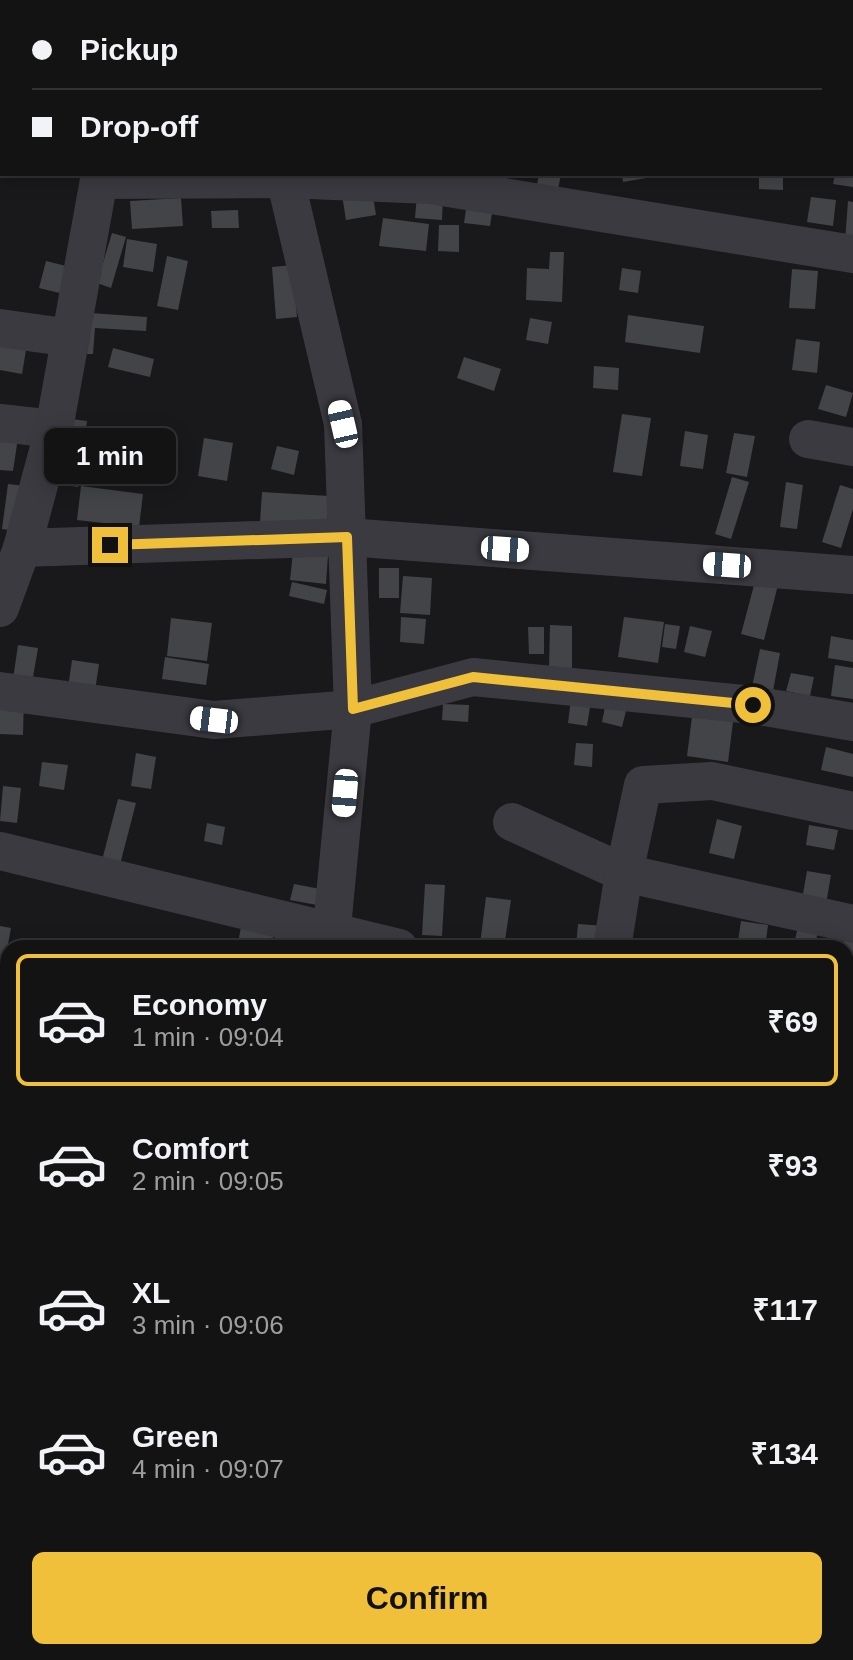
<!DOCTYPE html>
<meta charset="utf-8">
<style>
body{margin:0;font-family:Helvetica,sans-serif;background:#1c1c1d;color:#f1f3f6;height:100vh;display:flex;flex-direction:column;font-size:30px;white-space:nowrap}
*{box-sizing:border-box;margin:0}
p{font-size:26px;color:#9d9ea0}
.icon{flex:none;width:44px;height:44px;fill:none;stroke:currentColor;stroke-width:2;stroke-linecap:round;stroke-linejoin:round}
.map{position:relative;flex:1;overflow:hidden}
.panel{position:absolute;left:0px;top:940px;width:854px;height:720px;display:flex;flex-direction:column;background:#131314;border-radius:24px 24px 0 0;box-shadow:0 4px 20px #0003,0 0 0 2px #323234}
.panel>*{flex:none}
.top-card{position:absolute;left:0px;top:0px;width:854px;height:176px;box-shadow:0 4px 20px #0003,0 0 0 2px #323234;display:grid;align-content:center;height:176px;padding:0 32px;background:#131314}
.end{position:absolute;width:36px;height:36px;margin:-18px;border:10px solid #f1c03b;background:#111;box-shadow:0 0 0 4px #111}
.from{border-radius:50%}
.bubble{position:absolute;height:56px;border-radius:12px;background:#131314;box-shadow:0 4px 20px #0003,0 0 0 2px #323234;font-size:26px;font-weight:800;line-height:56px;text-align:center}
.car{position:absolute;width:24px;height:48px;margin:-24px -12px;border-radius:10px;box-shadow:0 0 6px 2px #0007;background:linear-gradient(#fff 24%,#345 0 40%,#fff 0 76%,#345 0 86%,#fff 0)}
.top-card b{display:flex;align-items:center;gap:28px;height:76px;font-size:30px}
.top-card b+b{border-top:2px solid #323234}
.top-card i{width:20px;height:20px;background:#f1f3f6}
ul{padding:14px 0 0;list-style:none}
li{display:flex;align-items:center;gap:24px;height:132px;margin:0 16px 12px;padding:0 16px;border:4px solid transparent;border-radius:12px}
li div{flex:1}
li b{display:block;font-size:30px}
li em{font-style:normal;font-weight:800}
li.current{border-color:#f1c03b}
li>.icon{width:72px;height:72px;stroke-width:1.5}
.button{display:flex;gap:16px;margin-top:auto;padding:16px 32px}
.button a{flex:1;height:92px;border-radius:12px;background:#f1c03b;color:#111;font-size:32px;font-weight:800;line-height:92px;text-align:center}
.map>svg:first-child{display:block}
.building{fill:#434448}
.lines{fill:none;stroke-linecap:round;stroke-linejoin:round}
.minor{stroke:#3a3a40;stroke-width:38}
.route{stroke:#f1c03b;stroke-width:10}
</style>
<div class="map">
<svg width="853" height="1660" viewBox="0 0 853 1660">
<rect width="100%" height="100%" fill="#19191b"/>
<!-- building -->
<g class="building">
<polygon points="539,174 561,174 557,195 536,190"/>
<polygon points="622,174 651,174 652,177 623,182"/>
<polygon points="759,174 783,174 783,190 759,189"/>
<polygon points="835,174 853,174 853,187 833,184"/>
<polygon points="372,190 376,215 346,220 342,195"/>
<polygon points="417,194 443,196 442,220 415,218"/>
<polygon points="468,196 494,200 490,226 464,223"/>
<polygon points="811,197 836,200 833,226 807,222"/>
<polygon points="181,198 183,226 132,229 130,201"/>
<polygon points="848,201 853,202 853,242 845,241"/>
<polygon points="238,210 239,228 212,228 211,211"/>
<polygon points="383,218 429,224 426,251 379,246"/>
<polygon points="439,225 459,225 459,252 438,251"/>
<polygon points="112,233 126,237 111,288 97,283"/>
<polygon points="127,239 157,244 153,272 123,267"/>
<polygon points="550,252 564,252 562,302 526,300 527,268 549,269"/>
<polygon points="167,256 188,261 178,310 157,306"/>
<polygon points="46,261 82,270 76,297 39,288"/>
<polygon points="293,265 297,317 276,319 272,267"/>
<polygon points="622,268 641,271 638,293 619,290"/>
<polygon points="792,269 818,271 815,309 789,308"/>
<polygon points="90,313 147,317 146,331 95,328 93,354 87,354"/>
<polygon points="628,315 704,326 700,353 625,342"/>
<polygon points="530,318 552,322 548,344 526,340"/>
<polygon points="0,339 27,344 22,374 0,370"/>
<polygon points="796,339 820,342 817,373 792,370"/>
<polygon points="113,348 154,359 150,377 108,367"/>
<polygon points="464,357 501,369 494,391 457,378"/>
<polygon points="594,366 619,368 618,390 593,388"/>
<polygon points="826,385 853,393 846,417 818,409"/>
<polygon points="622,414 651,418 642,476 613,472"/>
<polygon points="63,418 87,421 78,487 54,483"/>
<polygon points="0,428 19,431 13,471 0,470"/>
<polygon points="685,431 708,435 703,469 680,466"/>
<polygon points="135,432 153,436 142,486 124,482"/>
<polygon points="734,433 755,436 747,477 726,473"/>
<polygon points="204,438 233,443 227,481 198,476"/>
<polygon points="277,446 299,451 294,475 271,469"/>
<polygon points="732,477 749,482 731,539 715,534"/>
<polygon points="786,482 803,485 797,529 780,527"/>
<polygon points="8,484 26,486 20,532 2,529"/>
<polygon points="840,485 853,489 853,509 841,548 822,542"/>
<polygon points="81,486 143,494 139,527 77,520"/>
<polygon points="262,492 329,496 327,527 260,522"/>
<polygon points="293,552 328,555 326,584 290,580"/>
<rect x="379" y="568" width="20" height="30"/>
<polygon points="757,574 779,581 764,640 741,634"/>
<polygon points="403,576 432,578 430,615 400,613"/>
<polygon points="292,582 327,590 324,604 289,596"/>
<polygon points="401,617 426,619 424,644 400,642"/>
<polygon points="624,617 664,622 658,663 618,657"/>
<polygon points="171,618 212,623 207,661 167,656"/>
<polygon points="665,624 680,626 676,649 662,647"/>
<polygon points="550,625 572,626 572,669 549,669"/>
<polygon points="690,626 712,631 705,657 684,652"/>
<polygon points="528,627 544,627 544,654 529,654"/>
<polygon points="831,636 853,640 853,662 828,658"/>
<polygon points="18,645 38,648 32,683 13,679"/>
<polygon points="760,649 780,653 773,691 752,687"/>
<polygon points="165,657 209,664 206,685 162,679"/>
<polygon points="72,660 99,664 94,698 67,695"/>
<polygon points="835,665 853,668 853,699 831,696"/>
<polygon points="791,673 814,677 810,696 786,691"/>
<polygon points="0,698 24,699 23,735 0,734"/>
<polygon points="571,699 591,701 587,726 568,723"/>
<polygon points="606,702 627,707 622,727 602,722"/>
<polygon points="443,704 469,705 468,722 442,720"/>
<polygon points="693,709 734,714 728,762 687,756"/>
<polygon points="576,743 593,744 592,767 574,765"/>
<polygon points="826,747 853,754 853,777 821,770"/>
<polygon points="136,753 156,757 151,789 131,786"/>
<polygon points="42,762 68,765 64,790 39,786"/>
<polygon points="3,786 21,788 17,823 0,821"/>
<polygon points="118,799 136,803 118,872 100,868"/>
<polygon points="717,819 742,826 734,859 709,853"/>
<polygon points="207,823 225,827 222,845 204,841"/>
<polygon points="809,825 838,830 834,850 806,845"/>
<polygon points="807,871 831,875 826,904 802,900"/>
<polygon points="294,884 320,889 317,905 290,900"/>
<polygon points="425,884 445,885 442,936 422,935"/>
<polygon points="486,897 511,900 504,947 480,944"/>
<polygon points="741,921 768,925 765,948 737,948"/>
<polygon points="578,924 605,926 603,948 576,946"/>
<polygon points="0,926 11,928 6,955 8,971 0,970"/>
<polygon points="241,927 274,932 271,948 237,948"/>
<polygon points="798,927 818,932 814,948 793,948"/>
<polygon points="847,930 853,932 853,960 846,958 846,948 842,948"/>
<polygon points="275,936 317,942 316,948 273,948"/>
<polygon points="93,941 125,946 124,948 92,948"/>
<polygon points="0,1064 6,1064 2,1093 0,1093"/>
<polygon points="0,1128 8,1129 8,1171 0,1170"/>
<polygon points="851,1241 853,1241 853,1300 846,1299 846,1276"/>
<polygon points="0,1318 8,1319 8,1347 0,1346"/>
<polygon points="846,1374 853,1375 853,1429 846,1428"/>
<polygon points="0,1437 8,1438 8,1470 0,1469"/>
<polygon points="846,1518 853,1520 853,1541 846,1539"/>
<polygon points="0,1519 8,1521 8,1565 0,1564"/>
<polygon points="186,1652 225,1652 224,1660 185,1660"/>
</g>
<g class="lines">
<!-- minor -->
<g class="minor">
<polyline points="238,0 239,2"/>
<polyline points="369,0 381,2"/>
<polyline points="852,63 853,63"/>
<polyline points="284,174 343,424 353,709 330,948"/>
<polyline points="100,180 285,179 430,185 853,254"/>
<polyline points="0,328 71,338"/>
<polyline points="0,423 54,429"/>
<polyline points="808,439 853,447"/>
<polyline points="22,548 347,537 853,575"/>
<polyline points="0,608 22,548 54,429 100,174"/>
<polyline points="0,691 214,720 353,709 473,677 753,705 853,722"/>
<polyline points="512,822 624,873 853,924"/>
<polyline points="0,851 399,948"/>
<polyline points="612,948 624,873 643,785 712,781 853,811"/>
<polyline points="0,983 8,985"/>
<polyline points="846,1036 853,1037"/>
<polyline points="846,1188 853,1153"/>
<polyline points="0,1220 8,1222"/>
<polyline points="846,1310 853,1311"/>
<polyline points="0,1356 8,1357"/>
<polyline points="846,1449 853,1450"/>
<polyline points="0,1588 8,1590"/>
<polyline points="846,1598 853,1600"/>
<polyline points="320,1652 353,1660"/>
<polyline points="271,1660 272,1652"/>
<polyline points="764,1660 766,1652"/>
</g>
</g>
<g class="lines">
<!-- route -->
<polyline class="route" points="110,545 347,537 353,709 473,677 753,705"/>
</g>
</svg>
<i class="end from" style="left:753px;top:705px"></i>
<i class="end" style="left:110px;top:545px"></i>
<div class="bubble" style="left:44px;top:428px;width:132px">1 min</div>
<i class="car" style="left:343px;top:424px;rotate:347deg"></i>
<i class="car" style="left:505px;top:549px;rotate:94deg"></i>
<i class="car" style="left:727px;top:565px;rotate:274deg"></i>
<i class="car" style="left:214px;top:720px;rotate:277deg"></i>
<i class="car" style="left:345px;top:793px;rotate:185deg"></i>
<div class="top-card">
<b><i class="from"></i>Pickup</b>
<b><i></i>Drop-off</b>
</div>
<section class="panel">
<ul>
<li class="current"><svg class="icon" aria-label="car" viewBox="0 0 24 24"><path d="M5 17H2v-5l4-1 3-4h7l3 4 3 1v5h-3M9 17h6M6 11h13"/><circle cx="7" cy="17" r="2"/><circle cx="17" cy="17" r="2"/></svg><div><b>Economy</b><p>1 min · 09:04</p></div><em>₹69</em></li>
<li><svg class="icon" aria-label="car" viewBox="0 0 24 24"><path d="M5 17H2v-5l4-1 3-4h7l3 4 3 1v5h-3M9 17h6M6 11h13"/><circle cx="7" cy="17" r="2"/><circle cx="17" cy="17" r="2"/></svg><div><b>Comfort</b><p>2 min · 09:05</p></div><em>₹93</em></li>
<li><svg class="icon" aria-label="car" viewBox="0 0 24 24"><path d="M5 17H2v-5l4-1 3-4h7l3 4 3 1v5h-3M9 17h6M6 11h13"/><circle cx="7" cy="17" r="2"/><circle cx="17" cy="17" r="2"/></svg><div><b>XL</b><p>3 min · 09:06</p></div><em>₹117</em></li>
<li><svg class="icon" aria-label="car" viewBox="0 0 24 24"><path d="M5 17H2v-5l4-1 3-4h7l3 4 3 1v5h-3M9 17h6M6 11h13"/><circle cx="7" cy="17" r="2"/><circle cx="17" cy="17" r="2"/></svg><div><b>Green</b><p>4 min · 09:07</p></div><em>₹134</em></li>
</ul>
<div class="button"><a>Confirm</a></div>
</section>
</div>
